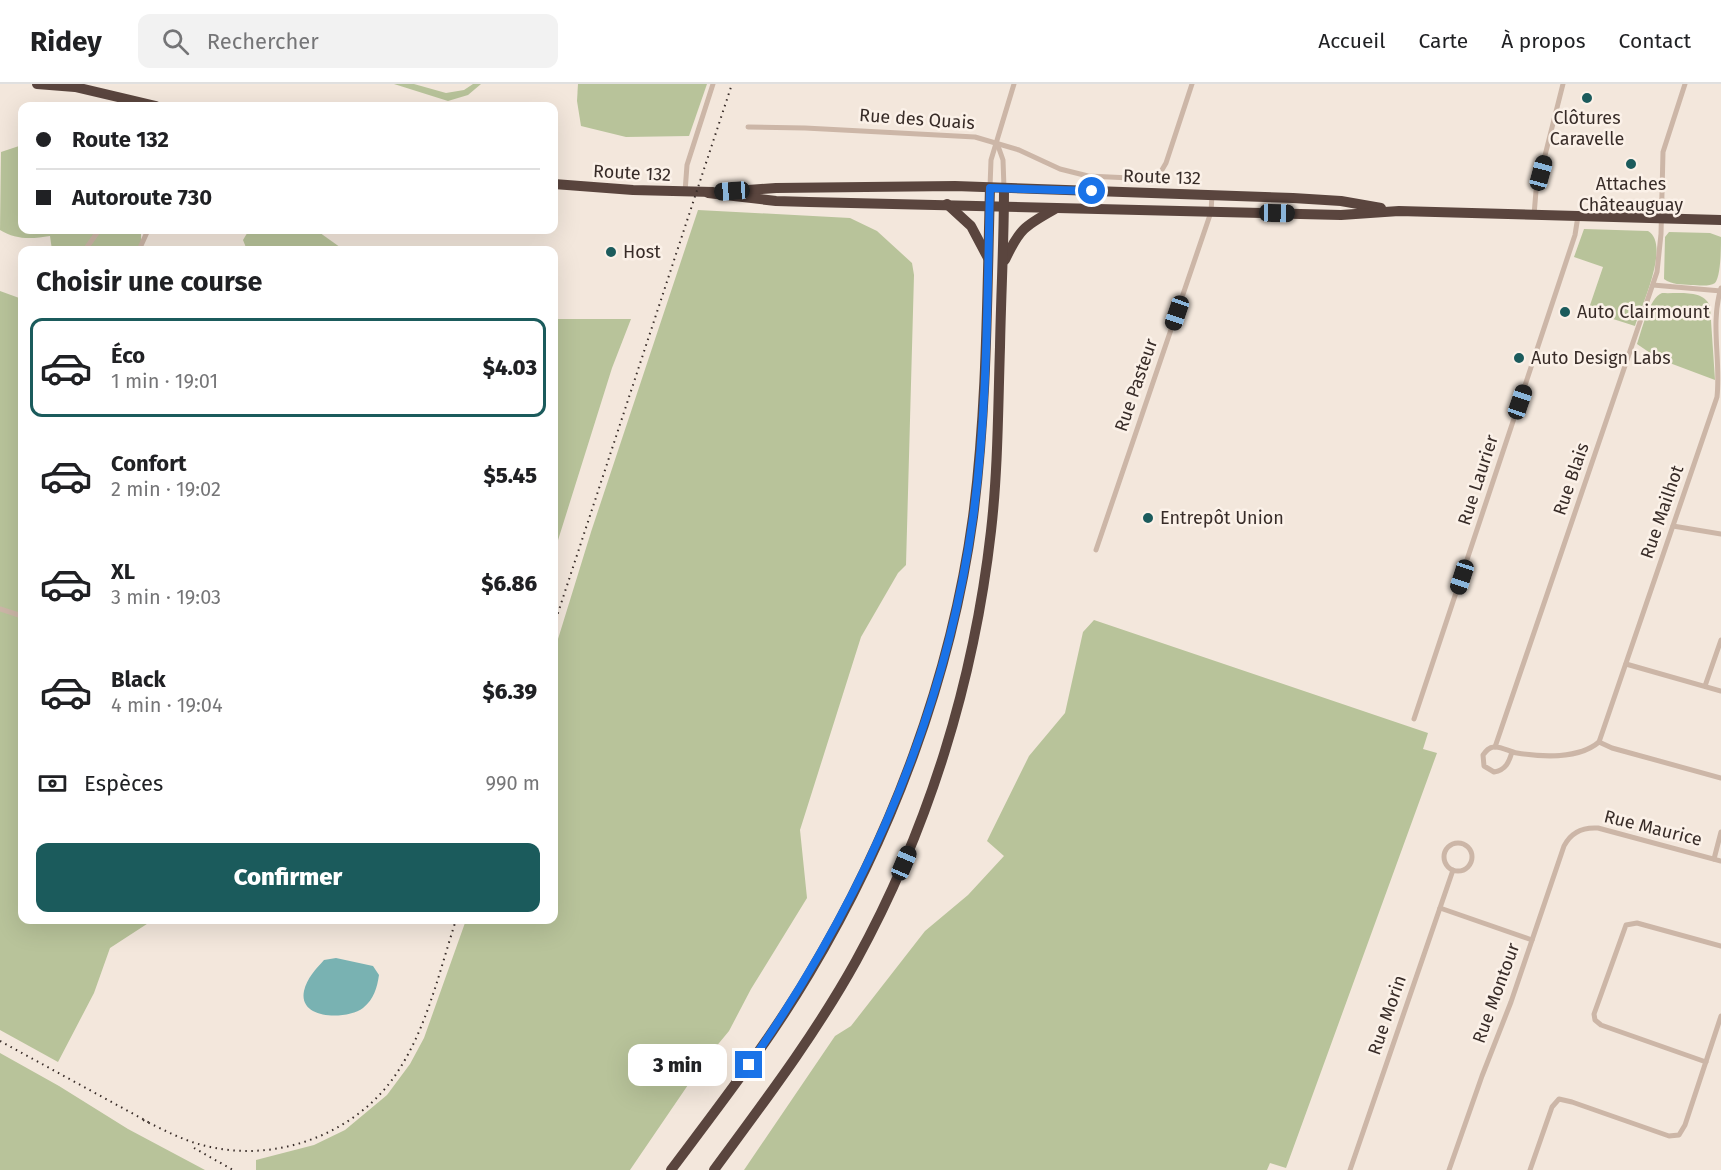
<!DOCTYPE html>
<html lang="fr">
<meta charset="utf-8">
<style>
body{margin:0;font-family:"Fira Sans",sans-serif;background:#f2f2f2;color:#202124;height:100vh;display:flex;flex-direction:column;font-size:22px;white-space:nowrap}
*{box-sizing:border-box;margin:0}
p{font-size:20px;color:#757577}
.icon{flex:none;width:33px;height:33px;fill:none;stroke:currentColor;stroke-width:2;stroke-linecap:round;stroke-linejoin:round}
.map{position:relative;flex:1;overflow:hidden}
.sheet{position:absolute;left:18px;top:162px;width:540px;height:678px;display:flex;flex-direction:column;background:#fff;border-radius:12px;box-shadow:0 6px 24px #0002}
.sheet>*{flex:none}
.hud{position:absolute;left:18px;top:18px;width:540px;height:132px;border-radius:12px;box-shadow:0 6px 24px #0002;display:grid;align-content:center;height:132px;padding:0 18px;background:#fff}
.end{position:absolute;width:27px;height:27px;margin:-14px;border:8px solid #1a73e8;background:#fff;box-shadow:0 0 0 3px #fff}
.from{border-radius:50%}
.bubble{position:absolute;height:42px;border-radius:12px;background:#fff;box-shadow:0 6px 24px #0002;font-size:20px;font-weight:800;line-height:42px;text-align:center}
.car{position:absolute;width:18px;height:36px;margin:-18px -9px;border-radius:8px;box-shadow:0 0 4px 2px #0007;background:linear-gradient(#222 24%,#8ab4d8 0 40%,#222 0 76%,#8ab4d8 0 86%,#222 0)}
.hud b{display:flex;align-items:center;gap:21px;height:57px;font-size:22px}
.hud b+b{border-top:2px solid #e0e0e0}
.hud i{width:15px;height:15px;background:#202124}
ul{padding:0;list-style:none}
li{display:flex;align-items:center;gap:18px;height:99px;margin:0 12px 9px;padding:0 6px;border:3px solid transparent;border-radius:12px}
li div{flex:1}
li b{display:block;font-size:22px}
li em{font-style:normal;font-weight:800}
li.on{border-color:#1b5b5c}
li>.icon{width:54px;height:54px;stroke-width:1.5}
h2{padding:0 18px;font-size:27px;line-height:72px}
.pay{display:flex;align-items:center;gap:15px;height:66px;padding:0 18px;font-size:22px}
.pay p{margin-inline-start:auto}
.action{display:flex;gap:12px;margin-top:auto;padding:12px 18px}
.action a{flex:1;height:69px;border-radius:12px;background:#1b5b5c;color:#fff;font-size:24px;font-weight:800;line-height:69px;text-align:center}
header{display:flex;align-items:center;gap:36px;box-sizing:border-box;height:84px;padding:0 30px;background:#fff;border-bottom:2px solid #e0e0e0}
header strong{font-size:28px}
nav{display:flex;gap:33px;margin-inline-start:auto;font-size:21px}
.search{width:420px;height:54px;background:#f2f2f2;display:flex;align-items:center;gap:15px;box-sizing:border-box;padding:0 21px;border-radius:12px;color:#757577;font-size:22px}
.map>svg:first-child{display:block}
.green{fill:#b8c39a}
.water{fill:#79b2b2}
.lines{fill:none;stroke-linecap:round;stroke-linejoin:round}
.street{stroke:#ccb6a7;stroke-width:5}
.highway{stroke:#5a453e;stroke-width:10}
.rail{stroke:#382c28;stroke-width:2;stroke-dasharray:1.5 4.5;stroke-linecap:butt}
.route{stroke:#1a73e8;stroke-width:8}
.poi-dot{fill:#1b5b5c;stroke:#fbf1e8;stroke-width:2}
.labels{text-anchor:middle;stroke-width:5;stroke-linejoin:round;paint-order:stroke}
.poi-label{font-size:18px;fill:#382c28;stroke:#fbf1e8;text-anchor:start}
.street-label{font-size:18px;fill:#382c28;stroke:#fbf1e8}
</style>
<header>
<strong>Ridey</strong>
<div class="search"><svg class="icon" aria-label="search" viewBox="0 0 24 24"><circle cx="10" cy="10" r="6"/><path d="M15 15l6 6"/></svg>Rechercher</div>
<nav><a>Accueil</a><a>Carte</a><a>À propos</a><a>Contact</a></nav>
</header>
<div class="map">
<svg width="1721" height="1086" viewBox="0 0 1721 1086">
<rect width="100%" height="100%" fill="#f3e7dc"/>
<!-- green -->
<g class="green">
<polygon points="394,0 414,0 446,9 464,6 473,0 481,0 468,11 448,17"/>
<polygon points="578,0 707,0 689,52 626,53 581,42 577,17"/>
<path d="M22,61v85h119v20h-89l-2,-14c-18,3 -34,4 -50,-6l1,-78z"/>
<polygon points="698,126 850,134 877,147 912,179 914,191 906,481 898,489 861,553 800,746 807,814 751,905 729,947 705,976 630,1086 256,1086 256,1076 314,1061 345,1046 387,1011 410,980 424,954 466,836 554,836 554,568 591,448"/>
<path d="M1584,145l64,2c23,13 -7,76 -13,95l-47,-15 15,-44 -29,-10z"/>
<polygon points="249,146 316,146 344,166 247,166 243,156"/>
<path d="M1669,148l41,1 11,4c0,10 0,39 -6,46 -6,4 -17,2 -24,2 -10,-1 -19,0 -27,-6l1,-42z"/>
<polygon points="0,207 22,215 22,836 153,836 110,864 94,909 58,978 0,946"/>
<path d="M1662,209c16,1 41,-4 48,13l5,74 -56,-21 -22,-15c5,-14 12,-46 25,-51z"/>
<polygon points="554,235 631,235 612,284 554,469"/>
<polygon points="1094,536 1428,649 1423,665 1437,669 1286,1084 1270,1079 1267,1086 744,1086 835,952 851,942 925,847 968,811 1004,772 987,757 1029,672 1065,629 1083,548"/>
<polygon points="0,969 59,1002 128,1045 205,1086 0,1086"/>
</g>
<!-- water -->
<path class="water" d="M336,874l37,8 6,9c-2,13 -5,24 -16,33 -16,12 -65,12 -59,-17 3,-13 12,-22 20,-31z"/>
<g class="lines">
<!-- street -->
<g class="street">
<polyline points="748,43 805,44 975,53 1019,66 1060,85 1088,92 1152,95 1159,91 1166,79 1192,0"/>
<polyline points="997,59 1003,76 1004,104"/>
<polyline points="990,103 991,76 1014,0"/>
<polyline points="685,108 687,81 713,0"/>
<polyline points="1534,131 1536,107 1563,0"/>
<polyline points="85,166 99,146"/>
<polyline points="139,166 148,146"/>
<polyline points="1653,201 1721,207"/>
<polyline points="1673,442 1721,450"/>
<polyline points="1096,466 1211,128 1212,111"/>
<polyline points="0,525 22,532"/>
<polyline points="1626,580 1721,607"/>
<polyline points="1705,602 1721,556"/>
<polyline points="1414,635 1575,151 1578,132"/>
<path d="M1599,658l118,-345c4,-37 -7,-73 4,-109"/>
<polyline points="1495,663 1657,188 1661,150 1663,68 1685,0"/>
<path d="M1512,668c-3,10 -6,18 -18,20l-10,-6 -1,-11c3,-4 6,-8 11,-8 7,-1 16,5 23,6 25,4 62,6 82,-11l13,6 109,30"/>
<circle cx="1458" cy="773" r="14"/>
<polyline points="1714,775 1721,748"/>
<polyline points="1440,824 1532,856"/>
<polyline points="1706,978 1601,941 1595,936 1594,930 1626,841 1637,839 1721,862"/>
<polyline points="1350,1086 1453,786"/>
<path d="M1449,1086l33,-94 29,-74 53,-156c7,-14 19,-19 34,-18l123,33"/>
<polyline points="1530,1086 1552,1023 1559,1015 1572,1018 1669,1052 1679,1051 1685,1041 1721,932"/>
</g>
<!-- highway -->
<g class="highway">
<polyline points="37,0 75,3 156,22"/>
<polyline points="554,100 633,106 713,108"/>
<polyline points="735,107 776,104 955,102 1293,114 1341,117 1381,124"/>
<polyline points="708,109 776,117 809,118 1341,131 1399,127 1721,136"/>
<polyline points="947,120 971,142 988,174"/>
<path d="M1005,176c15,-32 20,-34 50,-51"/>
<path d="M671,1086c48,-64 97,-127 138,-196 83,-139 142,-296 164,-457 14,-109 14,-219 17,-329"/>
<path d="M714,1086c50,-68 101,-135 142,-209 73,-133 118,-280 135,-430 7,-61 7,-123 9,-184 1,-53 4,-106 4,-159"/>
</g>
<!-- rail -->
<g class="rail">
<polyline points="554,541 732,0"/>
<polyline points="0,957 150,1039"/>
<path d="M143,1036c21,10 41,21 63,26 73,18 155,-14 194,-78 28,-44 40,-99 56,-148"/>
<polyline points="194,1064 233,1086"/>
</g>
</g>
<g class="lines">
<!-- route -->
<path class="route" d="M749,981c115,-165 196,-347 224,-547 15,-110 14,-220 17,-330l102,3"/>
</g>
<!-- markers -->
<g class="poi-dot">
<circle cx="1587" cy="14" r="6"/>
<circle cx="1631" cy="80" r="6"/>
<circle cx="611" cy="168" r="6"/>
<circle cx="1565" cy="228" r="6"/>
<circle cx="1519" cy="274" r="6"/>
<circle cx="1148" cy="434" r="6"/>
</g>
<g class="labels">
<!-- poi labels -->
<g class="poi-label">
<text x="1587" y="40" text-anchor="middle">Clôtures<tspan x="1587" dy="21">Caravelle</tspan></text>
<text x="1631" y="106" text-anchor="middle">Attaches<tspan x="1631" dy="21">Châteauguay</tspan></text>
<text x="623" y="174">Host</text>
<text x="1577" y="234">Auto Clairmount</text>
<text x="1531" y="280">Auto Design Labs</text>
<text x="1160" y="440">Entrepôt Union</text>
</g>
<!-- street labels -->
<g class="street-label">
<text transform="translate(917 35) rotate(4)" y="6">Rue des Quais</text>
<text transform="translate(632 89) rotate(3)" y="6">Route 132</text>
<text transform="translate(1162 93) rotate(2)" y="6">Route 132</text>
<text transform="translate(1136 301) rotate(-71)" y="6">Rue Pasteur</text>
<text transform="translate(1571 395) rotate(-71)" y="6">Rue Blais</text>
<text transform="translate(1478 396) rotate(-72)" y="6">Rue Laurier</text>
<text transform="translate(1662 428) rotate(-71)" y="6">Rue Mailhot</text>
<text transform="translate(1653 744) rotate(14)" y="6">Rue Maurice</text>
<text transform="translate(1496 909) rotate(-70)" y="6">Rue Montour</text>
<text transform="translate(1387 931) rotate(-71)" y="6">Rue Morin</text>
</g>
</g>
</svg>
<i class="end from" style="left:1092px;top:107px"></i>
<i class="end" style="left:749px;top:981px"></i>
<div class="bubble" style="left:628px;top:960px;width:99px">3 min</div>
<i class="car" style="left:1541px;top:89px;rotate:15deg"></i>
<i class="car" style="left:732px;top:107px;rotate:266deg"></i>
<i class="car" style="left:1277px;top:129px;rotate:91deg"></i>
<i class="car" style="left:1177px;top:229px;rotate:199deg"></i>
<i class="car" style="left:1520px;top:318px;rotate:19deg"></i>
<i class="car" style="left:1462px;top:493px;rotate:198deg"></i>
<i class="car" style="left:904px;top:779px;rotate:23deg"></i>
<div class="hud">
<b><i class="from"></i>Route 132</b>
<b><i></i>Autoroute 730</b>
</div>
<section class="sheet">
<h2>Choisir une course</h2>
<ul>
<li class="on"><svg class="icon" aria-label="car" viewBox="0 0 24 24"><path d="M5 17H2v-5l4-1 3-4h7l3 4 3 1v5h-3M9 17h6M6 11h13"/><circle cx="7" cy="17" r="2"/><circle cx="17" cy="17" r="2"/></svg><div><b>Éco</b><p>1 min · 19:01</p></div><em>$4.03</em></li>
<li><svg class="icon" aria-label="car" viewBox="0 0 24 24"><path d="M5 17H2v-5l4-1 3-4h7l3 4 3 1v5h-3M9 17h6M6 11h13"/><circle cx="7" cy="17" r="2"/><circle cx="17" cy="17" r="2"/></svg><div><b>Confort</b><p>2 min · 19:02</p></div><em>$5.45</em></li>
<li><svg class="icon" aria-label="car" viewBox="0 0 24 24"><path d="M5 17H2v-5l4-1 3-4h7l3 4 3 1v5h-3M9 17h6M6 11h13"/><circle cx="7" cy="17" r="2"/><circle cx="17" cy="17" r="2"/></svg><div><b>XL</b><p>3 min · 19:03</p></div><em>$6.86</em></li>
<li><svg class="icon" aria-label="car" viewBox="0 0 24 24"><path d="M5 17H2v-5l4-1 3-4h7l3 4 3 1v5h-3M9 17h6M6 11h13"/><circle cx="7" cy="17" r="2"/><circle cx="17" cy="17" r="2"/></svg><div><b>Black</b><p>4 min · 19:04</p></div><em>$6.39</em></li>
</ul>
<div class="pay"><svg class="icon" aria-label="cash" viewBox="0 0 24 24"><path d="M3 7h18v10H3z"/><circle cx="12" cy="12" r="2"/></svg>Espèces<p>990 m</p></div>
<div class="action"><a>Confirmer</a></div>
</section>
</div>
